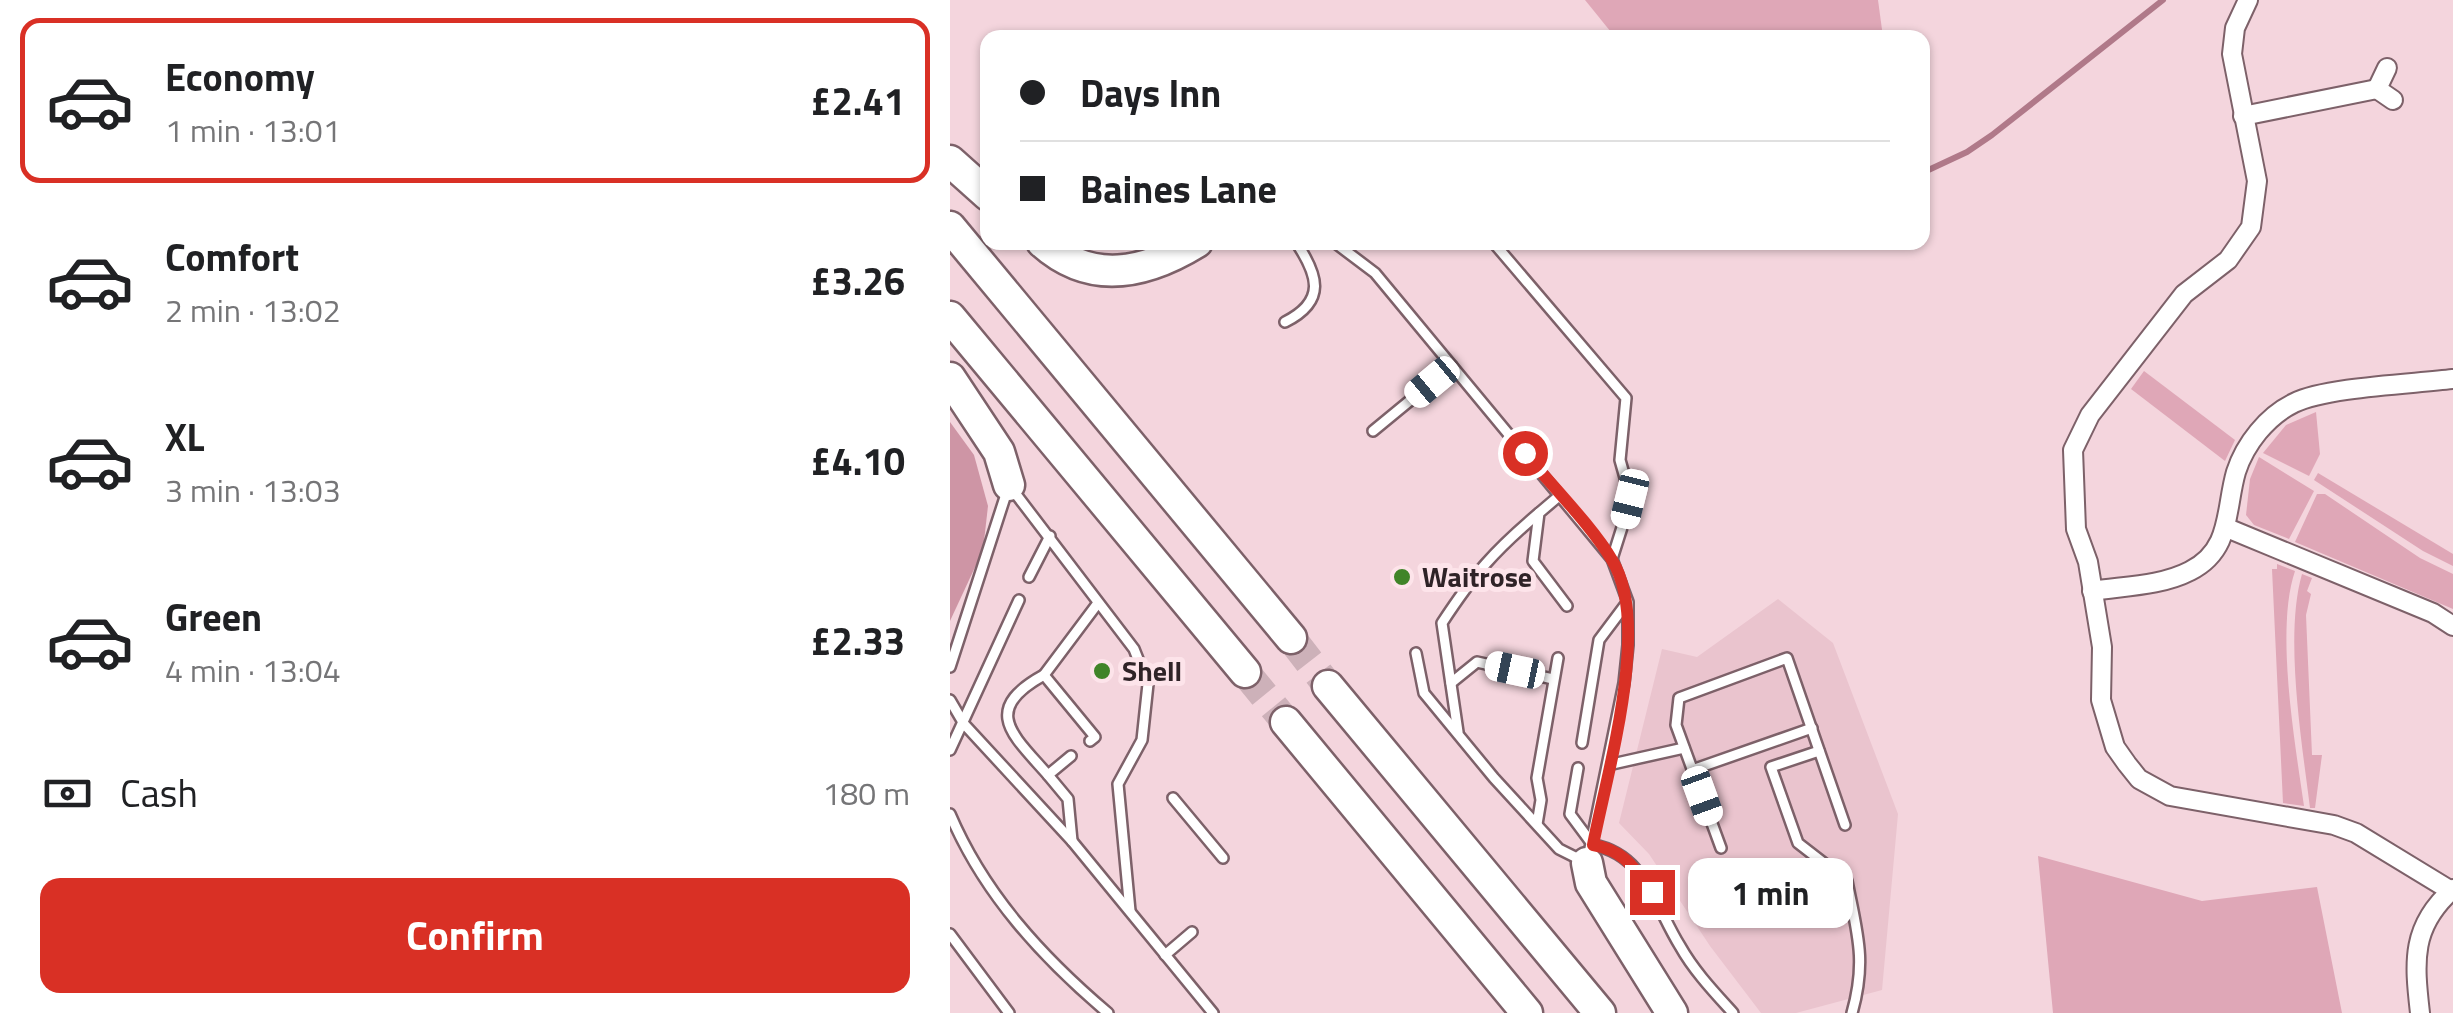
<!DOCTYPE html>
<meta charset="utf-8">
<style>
body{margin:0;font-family:"Titillium Web",sans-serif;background:#f2f2f2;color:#202124;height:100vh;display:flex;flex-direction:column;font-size:38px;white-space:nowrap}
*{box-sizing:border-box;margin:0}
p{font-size:32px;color:#757577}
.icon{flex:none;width:55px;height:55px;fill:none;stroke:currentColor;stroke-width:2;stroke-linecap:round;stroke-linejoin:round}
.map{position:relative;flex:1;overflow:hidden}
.sheet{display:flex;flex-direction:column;background:#fff;width:950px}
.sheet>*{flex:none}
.banner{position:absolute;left:30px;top:30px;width:950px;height:220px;border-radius:20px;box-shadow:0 2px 8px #0004;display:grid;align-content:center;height:220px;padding:0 40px;background:#fff}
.end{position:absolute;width:45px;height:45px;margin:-22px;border:12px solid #d93025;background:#fff;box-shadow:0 0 0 5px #fff}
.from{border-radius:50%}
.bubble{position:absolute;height:70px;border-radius:20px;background:#fff;box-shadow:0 2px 8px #0004;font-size:32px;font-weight:700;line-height:70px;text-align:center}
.car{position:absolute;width:30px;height:60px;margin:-30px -15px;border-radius:12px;box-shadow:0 0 8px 2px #0007;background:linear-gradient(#fff 24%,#345 0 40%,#fff 0 76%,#345 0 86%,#fff 0)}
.banner b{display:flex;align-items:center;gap:35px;height:95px;font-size:38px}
.banner b+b{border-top:2px solid #e0e0e0}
.banner i{width:25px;height:25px;background:#202124}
ul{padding:18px 0 0;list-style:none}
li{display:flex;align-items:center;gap:30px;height:165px;margin:0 20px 15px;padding:0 20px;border:5px solid transparent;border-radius:20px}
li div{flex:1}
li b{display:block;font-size:38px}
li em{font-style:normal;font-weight:700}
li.active{border-color:#d93025}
li>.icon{width:90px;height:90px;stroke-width:1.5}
.pay{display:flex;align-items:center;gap:25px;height:110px;padding:0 40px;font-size:38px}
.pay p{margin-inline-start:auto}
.cta{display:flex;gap:20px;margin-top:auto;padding:20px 40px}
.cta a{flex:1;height:115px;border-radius:20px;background:#d93025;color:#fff;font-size:40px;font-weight:700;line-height:115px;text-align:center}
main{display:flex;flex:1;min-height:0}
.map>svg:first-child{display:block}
.built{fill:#eac4ce}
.green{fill:#dfa7b7}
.forest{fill:#ce95a5}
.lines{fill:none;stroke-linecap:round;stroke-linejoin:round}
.stream{stroke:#b07989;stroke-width:6}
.motorway-tunnel{stroke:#cdb1b9;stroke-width:30;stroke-dasharray:30 15;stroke-linecap:butt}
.service-casing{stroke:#7d6169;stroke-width:14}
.minor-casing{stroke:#7d6169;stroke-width:22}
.motorway-casing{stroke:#7d6169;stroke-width:35}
.service{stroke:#fff;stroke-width:9}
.minor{stroke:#fff;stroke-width:18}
.motorway{stroke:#fff;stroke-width:30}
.route{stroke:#d93025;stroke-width:12}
.poi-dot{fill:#408428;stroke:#fde4ea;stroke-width:4}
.labels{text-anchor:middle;stroke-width:10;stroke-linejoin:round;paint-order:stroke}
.poi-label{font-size:28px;font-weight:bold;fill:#2f2327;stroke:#fde4ea;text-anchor:start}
</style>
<main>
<section class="sheet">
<ul>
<li class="active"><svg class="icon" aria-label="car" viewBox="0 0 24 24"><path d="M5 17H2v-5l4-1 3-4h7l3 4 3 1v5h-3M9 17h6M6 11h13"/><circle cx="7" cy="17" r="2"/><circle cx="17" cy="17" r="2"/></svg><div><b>Economy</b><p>1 min · 13:01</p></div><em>£2.41</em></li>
<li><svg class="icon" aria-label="car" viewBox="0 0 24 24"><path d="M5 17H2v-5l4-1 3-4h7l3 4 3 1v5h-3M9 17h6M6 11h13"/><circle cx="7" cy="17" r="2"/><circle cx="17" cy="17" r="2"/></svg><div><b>Comfort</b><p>2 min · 13:02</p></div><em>£3.26</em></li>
<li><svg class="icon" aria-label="car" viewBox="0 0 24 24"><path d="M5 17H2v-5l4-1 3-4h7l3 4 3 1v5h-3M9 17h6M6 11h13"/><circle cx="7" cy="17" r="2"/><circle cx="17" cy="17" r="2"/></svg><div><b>XL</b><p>3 min · 13:03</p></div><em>£4.10</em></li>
<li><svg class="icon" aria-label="car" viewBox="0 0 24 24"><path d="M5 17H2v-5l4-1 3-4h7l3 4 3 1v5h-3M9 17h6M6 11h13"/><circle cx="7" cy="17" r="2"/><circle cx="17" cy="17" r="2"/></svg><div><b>Green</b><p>4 min · 13:04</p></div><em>£2.33</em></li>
</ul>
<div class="pay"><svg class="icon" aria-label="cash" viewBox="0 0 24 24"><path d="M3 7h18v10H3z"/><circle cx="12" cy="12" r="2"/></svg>Cash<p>180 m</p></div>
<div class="cta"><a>Confirm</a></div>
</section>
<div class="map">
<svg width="1503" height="1013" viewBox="0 0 1503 1013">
<rect width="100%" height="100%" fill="#f4d5dd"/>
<!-- built -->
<polygon class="built" points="828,599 883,643 948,814 932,990 846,1013 811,1013 760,946 699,854 669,823 712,649 747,657"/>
<!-- green -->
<g class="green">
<polygon points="635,0 928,0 933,37 665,37"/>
<polygon points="1194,371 1285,440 1275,461 1181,389"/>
<polygon points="1366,412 1370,454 1359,476 1313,453 1336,425"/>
<polygon points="1309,457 1364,491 1339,539 1304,525 1296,515 1300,479"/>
<polygon points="1368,473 1503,554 1503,566 1473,551 1367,482 1364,480"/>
<polygon points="1367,494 1375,494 1470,558 1503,574 1503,609 1345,542"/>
<path d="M1327,564l18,7c-20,59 0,172 9,235l-21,-3 -11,-234h5z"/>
<path d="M1352,574l10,4 -5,13 4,3 -5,21 6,140h10l-7,53h-5c-8,-65 -26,-172 -8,-234z"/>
<polygon points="1088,856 1252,901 1367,887 1392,1013 1103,1013"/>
</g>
<!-- forest -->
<polygon class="forest" points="0,422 24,455 38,506 33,550 0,621"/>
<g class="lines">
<!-- stream -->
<polyline class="stream" points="972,173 1017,152 1042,135 1213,0"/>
<!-- motorway-tunnel -->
<g class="motorway-tunnel">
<polyline points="341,638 378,686"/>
<polyline points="295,672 336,722"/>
</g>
<!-- service casing -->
<g class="service-casing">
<g id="service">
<polyline points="384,242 425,273 662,559 678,602 678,645 674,683 637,863 609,849 544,778 474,693 466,653"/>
<polyline points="543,242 676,398 670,460 681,499 662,559"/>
<path d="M335,322c42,-21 33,-47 11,-80"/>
<polyline points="423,431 502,366"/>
<polyline points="62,489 184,649 198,684 192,740 168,784 180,911"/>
<polyline points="609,496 589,513 583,561 617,606"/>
<polyline points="79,577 100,536"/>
<polyline points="0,667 58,488"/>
<path d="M94,675c-64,35 -31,60 4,100"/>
<polyline points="501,683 527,662 603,679"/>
<polyline points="0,700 14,724 122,841 263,1013"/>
<path d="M508,732l-16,-109c32,-49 52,-72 97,-110"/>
<polyline points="140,741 145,737 94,675 148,603"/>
<polyline points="632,743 649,640 676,604"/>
<polyline points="0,750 69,600"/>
<path d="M869,751l-48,16 27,76 49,38c10,52 20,79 5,132"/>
<polyline points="121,756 98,775 118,799 122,841"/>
<polyline points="658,765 734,748"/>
<path d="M628,768l-8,46 23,31c52,9 62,61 87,101 14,25 34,46 53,67"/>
<polyline points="742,770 862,728"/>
<polyline points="223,798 273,858"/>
<path d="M0,814c34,80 92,143 158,199"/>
<polyline points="587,824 591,800 587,778 608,658"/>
<polyline points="771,848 726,725 729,698 837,658 895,825"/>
<polyline points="0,934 59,1013"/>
<polyline points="215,955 242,932"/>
</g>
</g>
<!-- minor casing -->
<g class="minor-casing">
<g id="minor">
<polyline points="1298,0 1285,28 1282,54 1307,181 1301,227 1278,260 1234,294 1140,415 1123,450 1126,529 1138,562 1152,647 1151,700 1165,747 1177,764 1189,779 1220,796 1384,825 1406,833 1503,892"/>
<polyline points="1437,68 1427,89 1443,100"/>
<polyline points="1293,116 1427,89"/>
<polyline points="1277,528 1483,613 1503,626"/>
<path d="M1142,591c32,-5 69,-5 98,-20 42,-21 35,-61 46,-99 9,-28 31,-56 58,-69 32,-16 119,-19 159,-24"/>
<path d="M1470,1013c-6,-52 -9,-87 33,-124"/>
</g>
</g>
<!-- motorway casing -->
<g class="motorway-casing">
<g id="motorway">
<polyline points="0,161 38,195"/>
<polyline points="0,227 341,638"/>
<path d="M92,242c49,44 103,32 155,0"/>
<polyline points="0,317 295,672"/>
<polyline points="0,378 49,452 59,485"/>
<polyline points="378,686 650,1013"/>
<polyline points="336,722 577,1013"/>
<polyline points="637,863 641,883 722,1013"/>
</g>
</g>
<!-- service -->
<use href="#service" class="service"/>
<!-- minor -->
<use href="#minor" class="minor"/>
<!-- motorway -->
<use href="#motorway" class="motorway"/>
</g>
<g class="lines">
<!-- route -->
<path class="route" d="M575,453c26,32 67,73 87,107 40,64 -5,212 -19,285 31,5 41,23 59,47"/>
</g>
<!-- markers -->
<g class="poi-dot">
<circle cx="452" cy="577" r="10"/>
<circle cx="152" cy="671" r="10"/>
</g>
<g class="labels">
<!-- poi labels -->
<g class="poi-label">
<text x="472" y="587">Waitrose</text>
<text x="172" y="681">Shell</text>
</g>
</g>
</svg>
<i class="end from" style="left:575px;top:453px"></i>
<i class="end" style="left:702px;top:892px"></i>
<div class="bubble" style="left:738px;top:858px;width:165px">1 min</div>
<i class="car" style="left:482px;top:382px;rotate:230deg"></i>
<i class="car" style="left:680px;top:499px;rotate:194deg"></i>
<i class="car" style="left:565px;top:670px;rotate:282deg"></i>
<i class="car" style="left:752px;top:796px;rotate:160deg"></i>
<div class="banner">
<b><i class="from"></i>Days Inn</b>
<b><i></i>Baines Lane</b>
</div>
</div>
</main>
